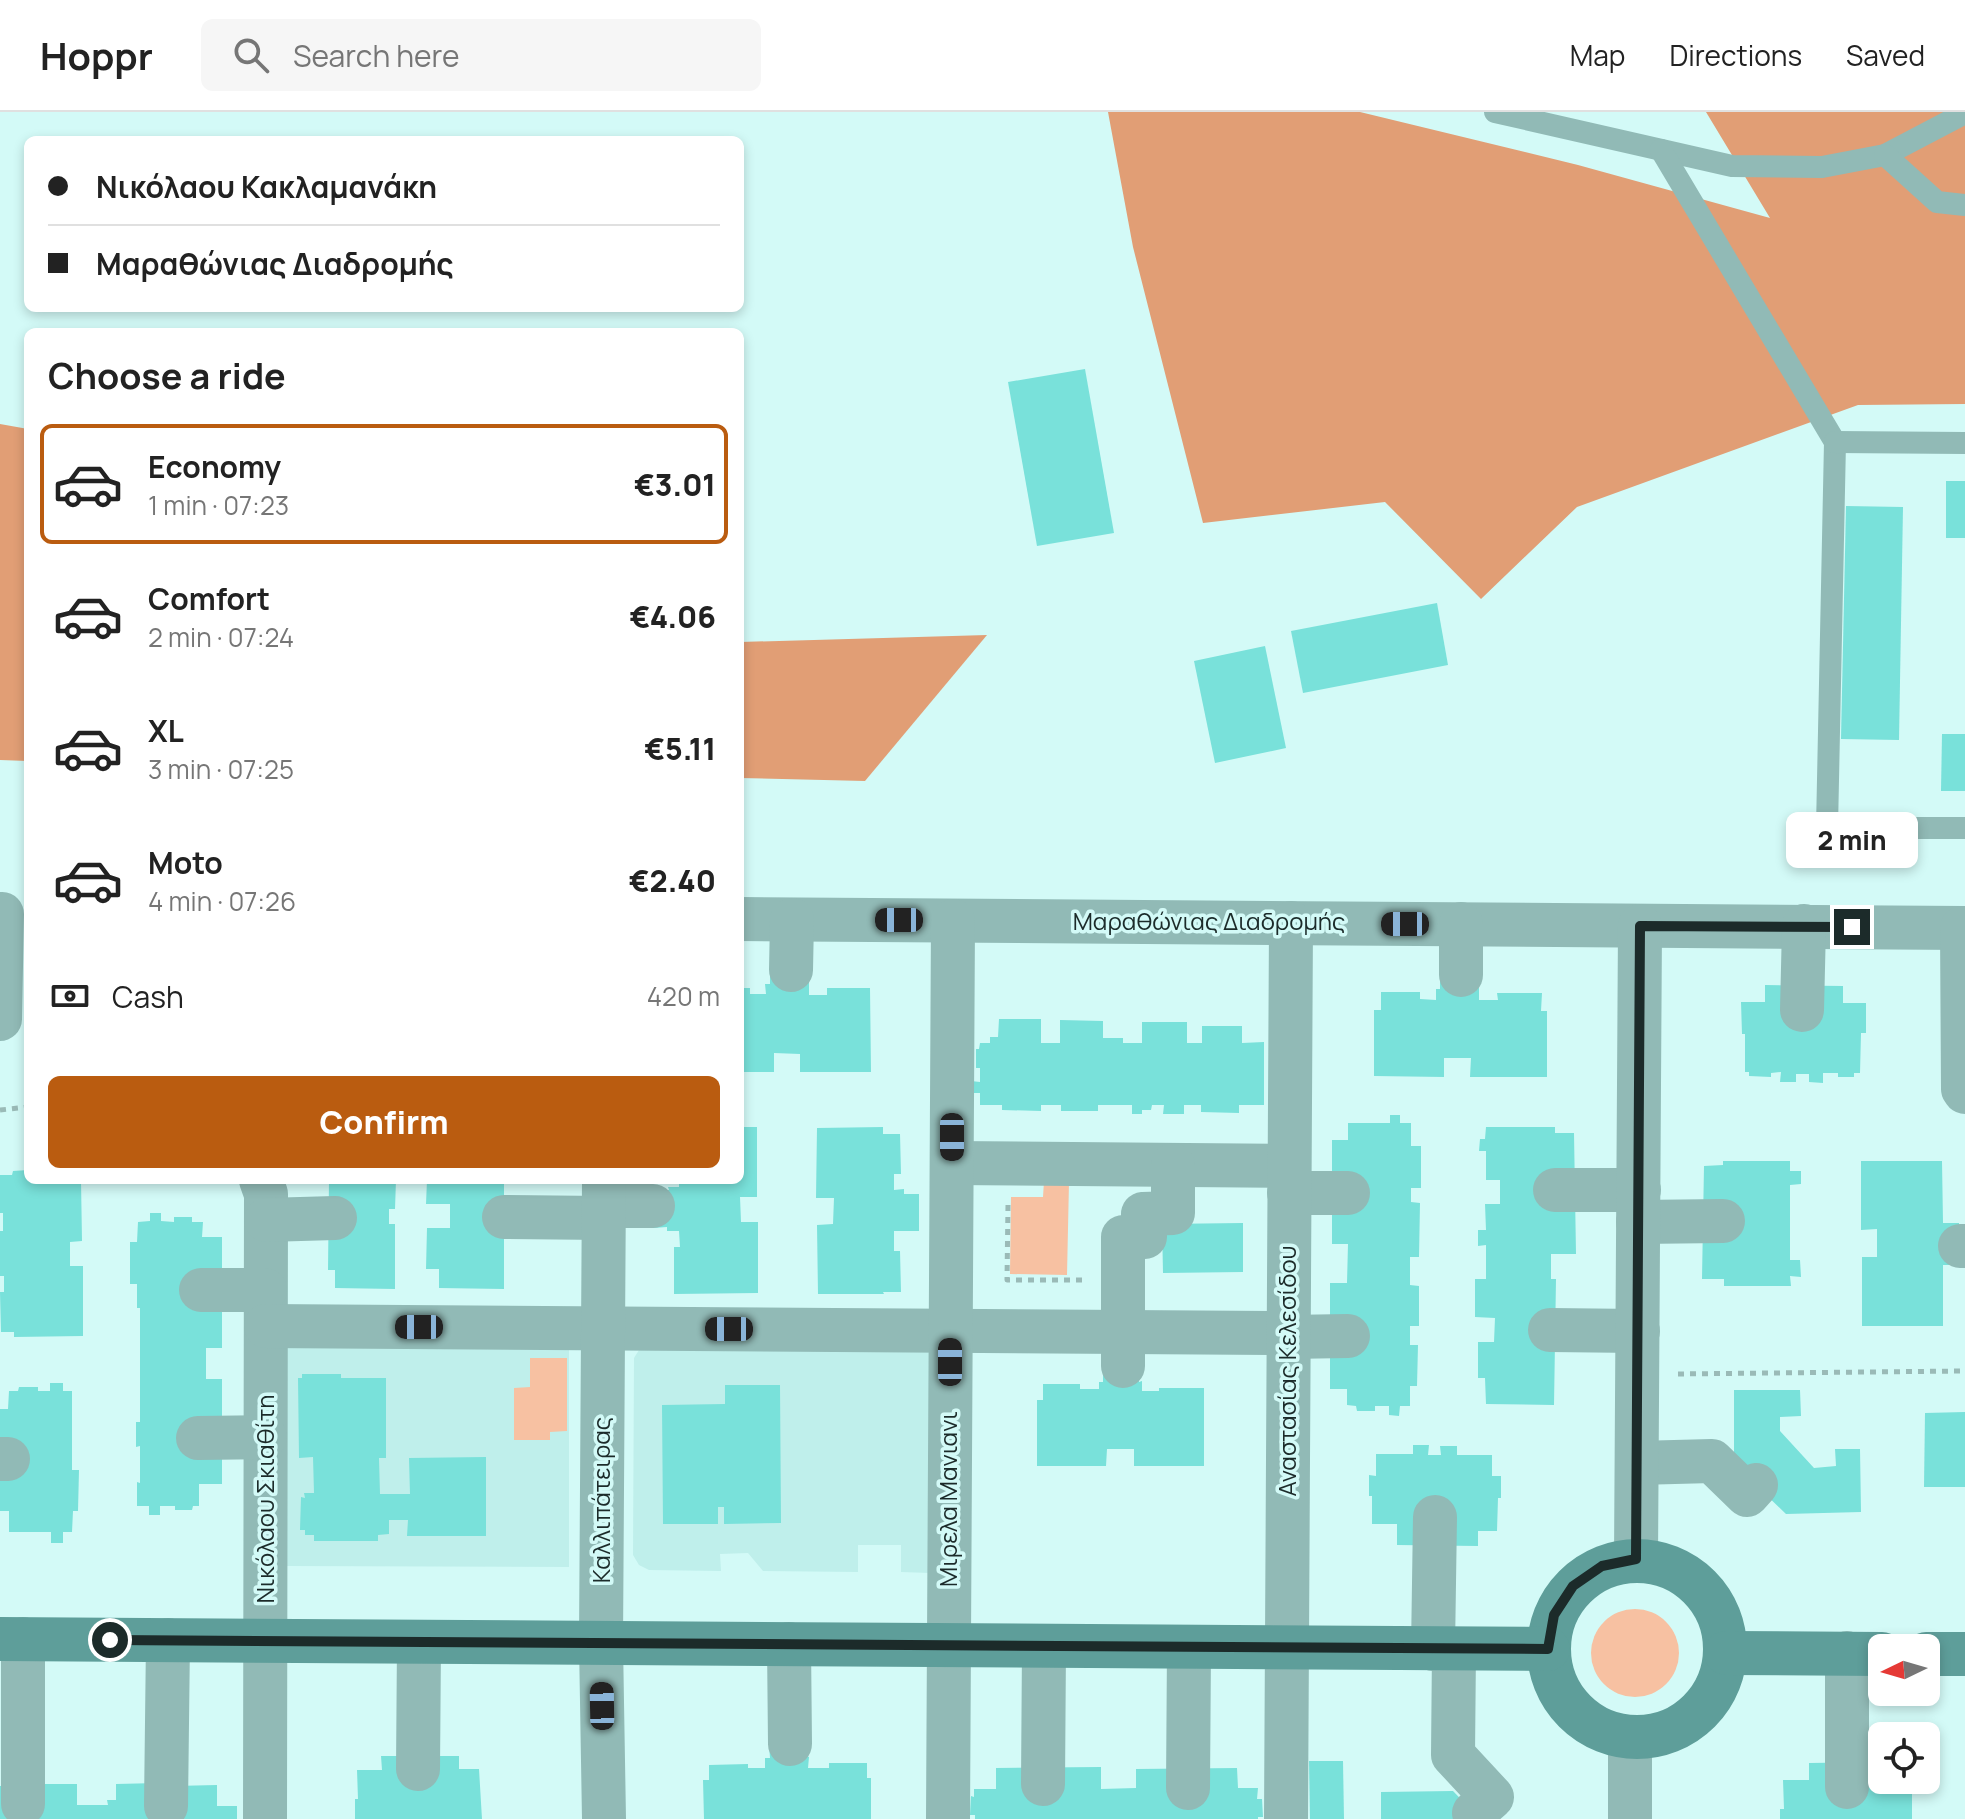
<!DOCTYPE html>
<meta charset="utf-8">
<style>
body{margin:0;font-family:Manrope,sans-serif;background:#f6f6f6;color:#222;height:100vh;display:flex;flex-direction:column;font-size:30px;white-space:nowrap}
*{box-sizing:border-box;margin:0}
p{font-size:26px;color:#767676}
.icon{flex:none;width:44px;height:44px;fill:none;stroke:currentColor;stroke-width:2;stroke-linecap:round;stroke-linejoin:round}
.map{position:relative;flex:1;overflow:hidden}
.sheet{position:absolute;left:24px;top:216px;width:720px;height:856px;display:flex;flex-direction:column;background:#fff;border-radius:12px;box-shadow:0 4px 12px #0003}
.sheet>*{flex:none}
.banner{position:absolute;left:24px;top:24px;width:720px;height:176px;border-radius:12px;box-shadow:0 4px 12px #0003;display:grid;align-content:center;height:176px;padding:0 24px;background:#fff}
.needle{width:52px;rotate:265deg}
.fabs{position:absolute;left:1868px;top:1522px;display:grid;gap:16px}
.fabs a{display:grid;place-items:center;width:72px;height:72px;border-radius:12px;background:#fff;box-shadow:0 4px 12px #0003;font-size:40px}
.end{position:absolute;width:36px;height:36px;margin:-18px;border:10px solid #1c2b2a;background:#fff;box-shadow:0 0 0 4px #fff}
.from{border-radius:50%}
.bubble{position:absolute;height:56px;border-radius:12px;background:#fff;box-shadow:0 4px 12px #0003;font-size:26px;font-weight:800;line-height:56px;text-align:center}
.car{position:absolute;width:24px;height:48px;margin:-24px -12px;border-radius:10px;box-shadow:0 0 6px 2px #0007;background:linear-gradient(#222 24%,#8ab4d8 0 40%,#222 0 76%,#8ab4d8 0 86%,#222 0)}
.banner b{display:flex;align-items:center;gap:28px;height:76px;font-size:30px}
.banner b+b{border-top:2px solid #e0e0e0}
.banner i{width:20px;height:20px;background:#222}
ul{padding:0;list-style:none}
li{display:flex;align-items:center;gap:24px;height:120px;margin:0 16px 12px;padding:0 8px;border:4px solid transparent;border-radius:12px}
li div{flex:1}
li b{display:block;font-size:30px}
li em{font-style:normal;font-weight:800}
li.selected{border-color:#ba5c10}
li>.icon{width:72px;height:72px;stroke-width:1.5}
h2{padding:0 24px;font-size:36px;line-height:96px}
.pay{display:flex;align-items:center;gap:20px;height:88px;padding:0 24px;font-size:30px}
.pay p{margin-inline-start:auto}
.cta{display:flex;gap:16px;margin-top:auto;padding:16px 24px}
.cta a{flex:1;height:92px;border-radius:12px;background:#ba5c10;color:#fff;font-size:32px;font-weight:800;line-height:92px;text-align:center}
header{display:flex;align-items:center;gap:48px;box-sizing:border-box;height:112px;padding:0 40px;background:#fff;border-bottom:2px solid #e0e0e0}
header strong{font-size:38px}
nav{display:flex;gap:44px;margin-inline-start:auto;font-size:28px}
.search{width:560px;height:72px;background:#f6f6f6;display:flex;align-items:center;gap:20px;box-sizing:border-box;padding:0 28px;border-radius:12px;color:#767676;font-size:30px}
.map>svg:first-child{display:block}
.built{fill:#bfefeb}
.green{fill:#f7c1a2}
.forest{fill:#e19e75}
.building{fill:#79e1da}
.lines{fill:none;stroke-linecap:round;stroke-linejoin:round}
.path{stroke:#9abab7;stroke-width:5;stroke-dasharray:6 6;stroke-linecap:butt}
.lane{stroke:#91bab6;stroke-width:22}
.street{stroke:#91bab6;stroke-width:44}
.secondary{stroke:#5e9e9a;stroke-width:44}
.route{stroke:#1c2b2a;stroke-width:10}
.labels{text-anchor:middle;stroke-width:7;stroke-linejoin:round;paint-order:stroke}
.street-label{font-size:24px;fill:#1c2b2a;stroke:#d3faf7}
</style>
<header>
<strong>Hoppr</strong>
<div class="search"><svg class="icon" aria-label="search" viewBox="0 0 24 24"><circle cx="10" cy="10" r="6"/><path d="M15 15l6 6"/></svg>Search here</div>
<nav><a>Map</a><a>Directions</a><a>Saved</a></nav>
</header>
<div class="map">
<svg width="1965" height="1707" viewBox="0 0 1965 1707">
<rect width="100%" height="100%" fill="#d3faf7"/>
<!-- built -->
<g class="built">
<polygon points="284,1234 569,1235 569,1455 284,1454"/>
<polygon points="924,1237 930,1241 930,1461 901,1460 901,1433 858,1433 858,1460 763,1459 748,1441 720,1442 721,1459 649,1458 639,1453 633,1443 634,1246 639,1238"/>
</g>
<!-- green -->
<g class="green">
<polygon points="1044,1069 1069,1070 1067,1163 1010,1162 1011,1085 1043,1085"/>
<polygon points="530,1246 567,1246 567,1319 550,1320 550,1328 514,1328 514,1276 530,1275"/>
<circle cx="1635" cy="1541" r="44"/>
</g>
<!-- forest -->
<g class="forest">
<polygon points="1108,0 1360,0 1578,53 1770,106 1706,0 1965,0 1965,292 1858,293 1577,395 1481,487 1385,390 1203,411 1133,135"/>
<polygon points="0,312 28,317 28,649 0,648"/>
<polygon points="987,523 865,669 740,666 740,530"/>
</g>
<!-- building -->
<g class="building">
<polygon points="1085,257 1114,421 1037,434 1008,270"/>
<rect x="1946" y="369" width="19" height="57"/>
<polygon points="1846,394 1903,395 1899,628 1841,627"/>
<polygon points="1437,491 1448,553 1303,581 1291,519"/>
<polygon points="1265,534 1286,636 1215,651 1194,549"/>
<polygon points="1942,622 1965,622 1965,679 1941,679"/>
<polygon points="770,858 809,858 809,883 827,883 827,876 870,876 871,960 800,960 800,942 774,941 774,960 740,960 740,876 750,876 750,882 766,882 765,872 770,872"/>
<polygon points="1440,863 1479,863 1479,888 1498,888 1497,881 1542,881 1541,899 1547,899 1547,965 1470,965 1471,946 1444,946 1444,965 1374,964 1374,898 1381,898 1381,880 1420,880 1420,887 1436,888 1436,877 1440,877"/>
<polygon points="1765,873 1843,874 1843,891 1866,891 1866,921 1861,921 1860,961 1854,961 1854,965 1838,965 1838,961 1823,961 1823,971 1809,970 1809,962 1796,962 1796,970 1780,970 1781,960 1771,961 1771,965 1749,964 1749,960 1745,960 1745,922 1742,922 1741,890 1765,890"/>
<polygon points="999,907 1041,907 1041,931 1060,931 1060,908 1103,909 1103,926 1123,926 1123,931 1142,931 1142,910 1187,910 1187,931 1202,931 1202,914 1242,914 1242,931 1264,930 1264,993 1239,993 1239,1001 1201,1000 1201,993 1184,993 1184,1002 1163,1002 1164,993 1152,993 1151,998 1142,998 1142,1002 1132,1002 1132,993 1098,993 1098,999 1061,999 1061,993 1041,993 1041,999 1002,998 1002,993 980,993 980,981 971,981 971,969 980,970 980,956 976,956 976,937 979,937 980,931 990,931 990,925 998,925"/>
<polygon points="1390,1003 1400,1003 1400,1011 1411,1011 1411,1034 1421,1034 1421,1076 1411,1076 1411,1090 1420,1091 1419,1145 1410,1145 1410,1173 1419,1174 1419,1214 1410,1214 1410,1233 1418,1233 1417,1274 1410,1274 1410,1294 1400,1294 1399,1304 1389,1303 1389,1294 1375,1294 1375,1299 1357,1299 1356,1294 1347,1293 1347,1277 1330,1277 1330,1171 1347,1171 1348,1132 1332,1132 1332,1028 1348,1028 1348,1011 1390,1011"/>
<polygon points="740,1015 757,1015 757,1085 740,1085 741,1110 758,1110 758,1181 674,1182 674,1135 680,1135 679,1119 667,1119 667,1115 653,1116 653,1078 669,1078 668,1075 679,1075 679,1068 740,1068"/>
<polygon points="883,1015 883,1022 900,1022 901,1062 894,1062 894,1078 904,1077 904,1082 919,1082 919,1119 894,1119 894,1139 900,1139 901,1180 883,1180 884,1182 818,1182 817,1113 833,1112 834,1086 816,1086 817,1016"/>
<polygon points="1486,1015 1555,1015 1555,1021 1574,1021 1576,1142 1551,1142 1551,1167 1556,1167 1554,1293 1486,1292 1485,1266 1478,1266 1478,1230 1494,1230 1495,1206 1475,1205 1475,1167 1486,1167 1486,1133 1478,1134 1478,1118 1486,1118 1485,1092 1500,1092 1500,1068 1486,1068 1486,1039 1479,1039 1480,1027 1485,1027"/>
<polygon points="1723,1049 1790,1049 1790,1059 1801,1059 1801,1072 1790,1073 1790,1148 1800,1148 1801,1165 1790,1164 1791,1174 1724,1174 1724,1167 1702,1167 1704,1054 1723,1053"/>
<polygon points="1861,1049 1942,1049 1943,1111 1959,1111 1960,1153 1943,1153 1943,1214 1862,1214 1862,1145 1877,1145 1877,1117 1861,1118"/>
<polygon points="28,1058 28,1068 81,1068 82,1129 70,1130 70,1154 83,1154 83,1224 14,1225 14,1220 1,1220 0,1180 4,1180 4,1164 0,1164 0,1119 3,1119 3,1101 0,1101 0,1063 12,1063 13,1059"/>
<polygon points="329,1068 396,1068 395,1097 389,1097 389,1112 395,1112 395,1177 335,1176 335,1158 328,1158"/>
<polygon points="427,1068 504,1068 504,1177 439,1176 439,1157 426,1157 427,1116 450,1116 450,1092 426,1092"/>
<polygon points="150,1101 161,1101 161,1109 174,1110 174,1105 192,1105 192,1110 203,1110 202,1125 222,1125 222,1236 206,1236 206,1267 222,1267 222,1372 199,1372 199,1394 193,1394 192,1398 175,1398 175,1394 160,1394 160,1403 149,1403 149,1394 137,1394 137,1370 140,1371 140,1334 136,1335 136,1310 140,1310 140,1196 137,1196 137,1172 130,1172 130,1130 137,1130 138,1110 150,1109"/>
<polygon points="1243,1111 1243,1160 1163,1161 1162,1112"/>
<polygon points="1103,1254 1139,1254 1139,1270 1142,1269 1142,1279 1159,1279 1159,1276 1204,1276 1204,1354 1134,1354 1134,1337 1107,1337 1106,1354 1037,1354 1037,1288 1043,1288 1043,1272 1080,1272 1080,1277 1099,1277 1099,1270 1103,1270"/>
<polygon points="302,1262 341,1262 341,1266 386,1266 386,1346 379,1346 380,1382 410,1382 409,1346 486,1345 486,1424 407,1424 408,1408 389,1408 389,1422 378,1423 378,1429 314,1429 314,1423 305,1423 305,1418 300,1418 301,1385 305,1386 304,1381 314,1381 313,1345 299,1346 298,1266 302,1266"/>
<polygon points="50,1271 63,1271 63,1279 72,1279 72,1358 79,1358 78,1399 73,1399 72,1420 63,1420 63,1431 51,1431 51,1420 9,1420 9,1399 0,1399 0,1297 8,1297 9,1279 18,1279 19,1275 38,1275 38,1279 50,1279"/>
<polygon points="725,1273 780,1273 781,1411 724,1412 724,1395 718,1395 718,1412 663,1412 662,1293 725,1292"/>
<polygon points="1734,1278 1800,1278 1801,1304 1780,1305 1780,1319 1814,1356 1836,1354 1835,1337 1860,1337 1861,1400 1786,1402 1734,1352"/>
<polygon points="1965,1300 1965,1375 1924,1375 1925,1301"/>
<polygon points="1413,1333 1429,1333 1428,1343 1441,1343 1440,1334 1457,1334 1457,1343 1492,1343 1492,1364 1501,1364 1501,1386 1498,1386 1497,1419 1478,1419 1478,1434 1397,1433 1397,1412 1372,1412 1372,1384 1369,1384 1369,1363 1376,1364 1376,1342 1413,1342"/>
<polygon points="769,1632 809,1645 808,1656 829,1656 829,1651 867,1651 867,1666 871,1666 871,1707 704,1707 703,1668 709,1668 709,1653 748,1652 748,1656 765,1656 765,1646 770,1646"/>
<polygon points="381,1644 459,1644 459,1657 479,1657 482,1707 355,1707 355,1687 358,1687 357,1658 382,1658"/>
<polygon points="1309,1649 1343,1649 1344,1707 1310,1707"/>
<polygon points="1882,1650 1882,1668 1912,1668 1912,1707 1780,1707 1780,1697 1784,1697 1783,1668 1809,1668 1809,1651"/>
<polygon points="1101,1655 1101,1677 1136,1676 1136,1657 1237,1656 1238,1676 1258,1676 1257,1687 1262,1687 1263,1705 1258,1705 1258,1707 975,1707 975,1703 970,1703 971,1684 974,1685 974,1677 996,1677 996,1656"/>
<polygon points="158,1671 174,1674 217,1673 217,1694 237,1694 237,1707 0,1707 0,1674 34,1672 77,1672 77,1693 108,1693 107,1688 116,1688 116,1672"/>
<polygon points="1453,1679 1480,1707 1381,1707 1381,1680"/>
</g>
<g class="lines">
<!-- path -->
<g class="path">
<polyline points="0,998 28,995"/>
<polyline points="1008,1093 1007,1168 1082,1168"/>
<polyline points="1678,1262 1965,1259"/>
</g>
<!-- lane -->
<g class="lane">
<polyline points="1495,0 1732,54 1822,55 1885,43 1965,1"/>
<polyline points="1661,38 1835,330 1827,716 1965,716"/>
<polyline points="1885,43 1937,90 1965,93"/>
<polyline points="1835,330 1965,331"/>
</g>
<!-- street -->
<g class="street">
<polyline points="740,807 1965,816"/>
<polyline points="1962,816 1963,977 1965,980"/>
<polyline points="791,858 792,808"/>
<polyline points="1461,863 1461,812"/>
<polyline points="1802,898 1804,814"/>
<polyline points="0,907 2,802"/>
<polyline points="952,1051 1289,1054"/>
<polyline points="261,1068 266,1082 265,1707"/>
<polyline points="1555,1078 1639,1078"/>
<polyline points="1289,1081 1348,1081"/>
<polyline points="604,1094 653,1094"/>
<polyline points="504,1105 604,1106"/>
<polyline points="266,1108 335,1106"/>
<polyline points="1638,1110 1723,1109"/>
<polyline points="1960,1134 1965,1134"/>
<polyline points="201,1178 265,1178"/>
<polyline points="266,1214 1288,1221"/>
<polyline points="1550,1218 1638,1219"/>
<polyline points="1288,1225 1348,1224"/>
<polyline points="1123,1254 1123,1125 1145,1125 1143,1102 1173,1101 1173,1053"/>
<polyline points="198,1326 265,1325"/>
<polyline points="0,1347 8,1347"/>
<polyline points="1637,1351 1712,1349 1747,1383 1756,1373"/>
<polyline points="1636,1447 1640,814"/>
<polyline points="789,1532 790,1632"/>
<polyline points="1433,1537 1435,1405"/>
<polyline points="1454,1537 1453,1643 1492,1685 1474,1701"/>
<polyline points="418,1657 419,1530"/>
<polyline points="1043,1672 1044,1534"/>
<polyline points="1847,1675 1847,1541"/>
<polyline points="1188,1676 1189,1535"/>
<polyline points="23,1692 23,1527"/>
<polyline points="166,1694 168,1528"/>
<polyline points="604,1707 601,1531 604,1068"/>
<polyline points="948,1707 953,809"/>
<polyline points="1286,1707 1291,811"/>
<polyline points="1630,1707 1630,1626"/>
</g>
<!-- secondary -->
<g class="secondary">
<circle cx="1637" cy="1537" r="88"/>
<polyline points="0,1527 1548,1537"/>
<polyline points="1726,1541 1882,1542"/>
<polyline points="1926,1542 1965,1542"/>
</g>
</g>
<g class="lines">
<!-- route -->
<polyline class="route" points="110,1528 1548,1537 1554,1503 1573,1474 1602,1454 1636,1447 1640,814 1852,815"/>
</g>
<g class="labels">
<!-- street labels -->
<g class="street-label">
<text x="1209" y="818">Μαραθώνιας Διαδρομής</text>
<text transform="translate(1288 1259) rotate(-90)" y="8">Αναστασίας Κελεσίδου</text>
<text transform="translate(266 1387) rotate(-90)" y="8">Νικόλαου Σκιαθίτη</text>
<text transform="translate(949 1387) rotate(-90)" y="8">Μιρελα Μανιανι</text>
<text transform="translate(602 1388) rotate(-90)" y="8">Καλλιπάτειρας</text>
</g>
</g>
</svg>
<div class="fabs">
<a><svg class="needle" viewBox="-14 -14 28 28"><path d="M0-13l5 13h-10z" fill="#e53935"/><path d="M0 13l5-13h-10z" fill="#767676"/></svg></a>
<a><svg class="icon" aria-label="locate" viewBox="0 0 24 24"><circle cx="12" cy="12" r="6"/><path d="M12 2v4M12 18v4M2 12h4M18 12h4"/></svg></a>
</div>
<i class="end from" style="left:110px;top:1528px"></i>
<i class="end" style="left:1852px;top:815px"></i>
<div class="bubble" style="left:1786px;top:700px;width:132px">2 min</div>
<i class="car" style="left:899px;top:808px;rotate:270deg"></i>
<i class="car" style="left:1405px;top:812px;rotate:270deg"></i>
<i class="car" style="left:952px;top:1025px;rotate:180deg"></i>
<i class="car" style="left:419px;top:1215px;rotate:270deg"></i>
<i class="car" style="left:729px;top:1217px;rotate:270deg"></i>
<i class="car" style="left:950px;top:1250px;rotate:0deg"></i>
<i class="car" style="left:602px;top:1594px;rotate:359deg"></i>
<div class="banner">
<b><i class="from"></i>Νικόλαου Κακλαμανάκη</b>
<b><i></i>Μαραθώνιας Διαδρομής</b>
</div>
<section class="sheet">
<h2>Choose a ride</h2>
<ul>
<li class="selected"><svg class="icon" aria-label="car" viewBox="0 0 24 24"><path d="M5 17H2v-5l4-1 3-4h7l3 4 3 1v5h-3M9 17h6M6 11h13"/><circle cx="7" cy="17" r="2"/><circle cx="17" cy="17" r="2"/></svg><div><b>Economy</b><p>1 min · 07:23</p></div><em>€3.01</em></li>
<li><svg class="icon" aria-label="car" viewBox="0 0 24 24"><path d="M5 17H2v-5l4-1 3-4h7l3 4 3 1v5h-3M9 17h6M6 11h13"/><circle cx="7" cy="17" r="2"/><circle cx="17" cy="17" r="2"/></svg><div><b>Comfort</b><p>2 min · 07:24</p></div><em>€4.06</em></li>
<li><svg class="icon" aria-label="car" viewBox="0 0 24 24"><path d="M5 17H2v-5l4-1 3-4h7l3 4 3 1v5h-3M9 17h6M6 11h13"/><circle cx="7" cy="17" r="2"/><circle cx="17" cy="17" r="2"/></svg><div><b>XL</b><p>3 min · 07:25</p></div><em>€5.11</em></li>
<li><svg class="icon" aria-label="car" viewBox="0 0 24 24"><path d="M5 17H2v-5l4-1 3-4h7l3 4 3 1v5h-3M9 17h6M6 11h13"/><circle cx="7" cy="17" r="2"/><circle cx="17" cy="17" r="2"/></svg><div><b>Moto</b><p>4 min · 07:26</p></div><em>€2.40</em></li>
</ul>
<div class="pay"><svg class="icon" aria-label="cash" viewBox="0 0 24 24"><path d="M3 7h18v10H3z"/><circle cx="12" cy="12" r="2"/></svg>Cash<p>420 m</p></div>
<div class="cta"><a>Confirm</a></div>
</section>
</div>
